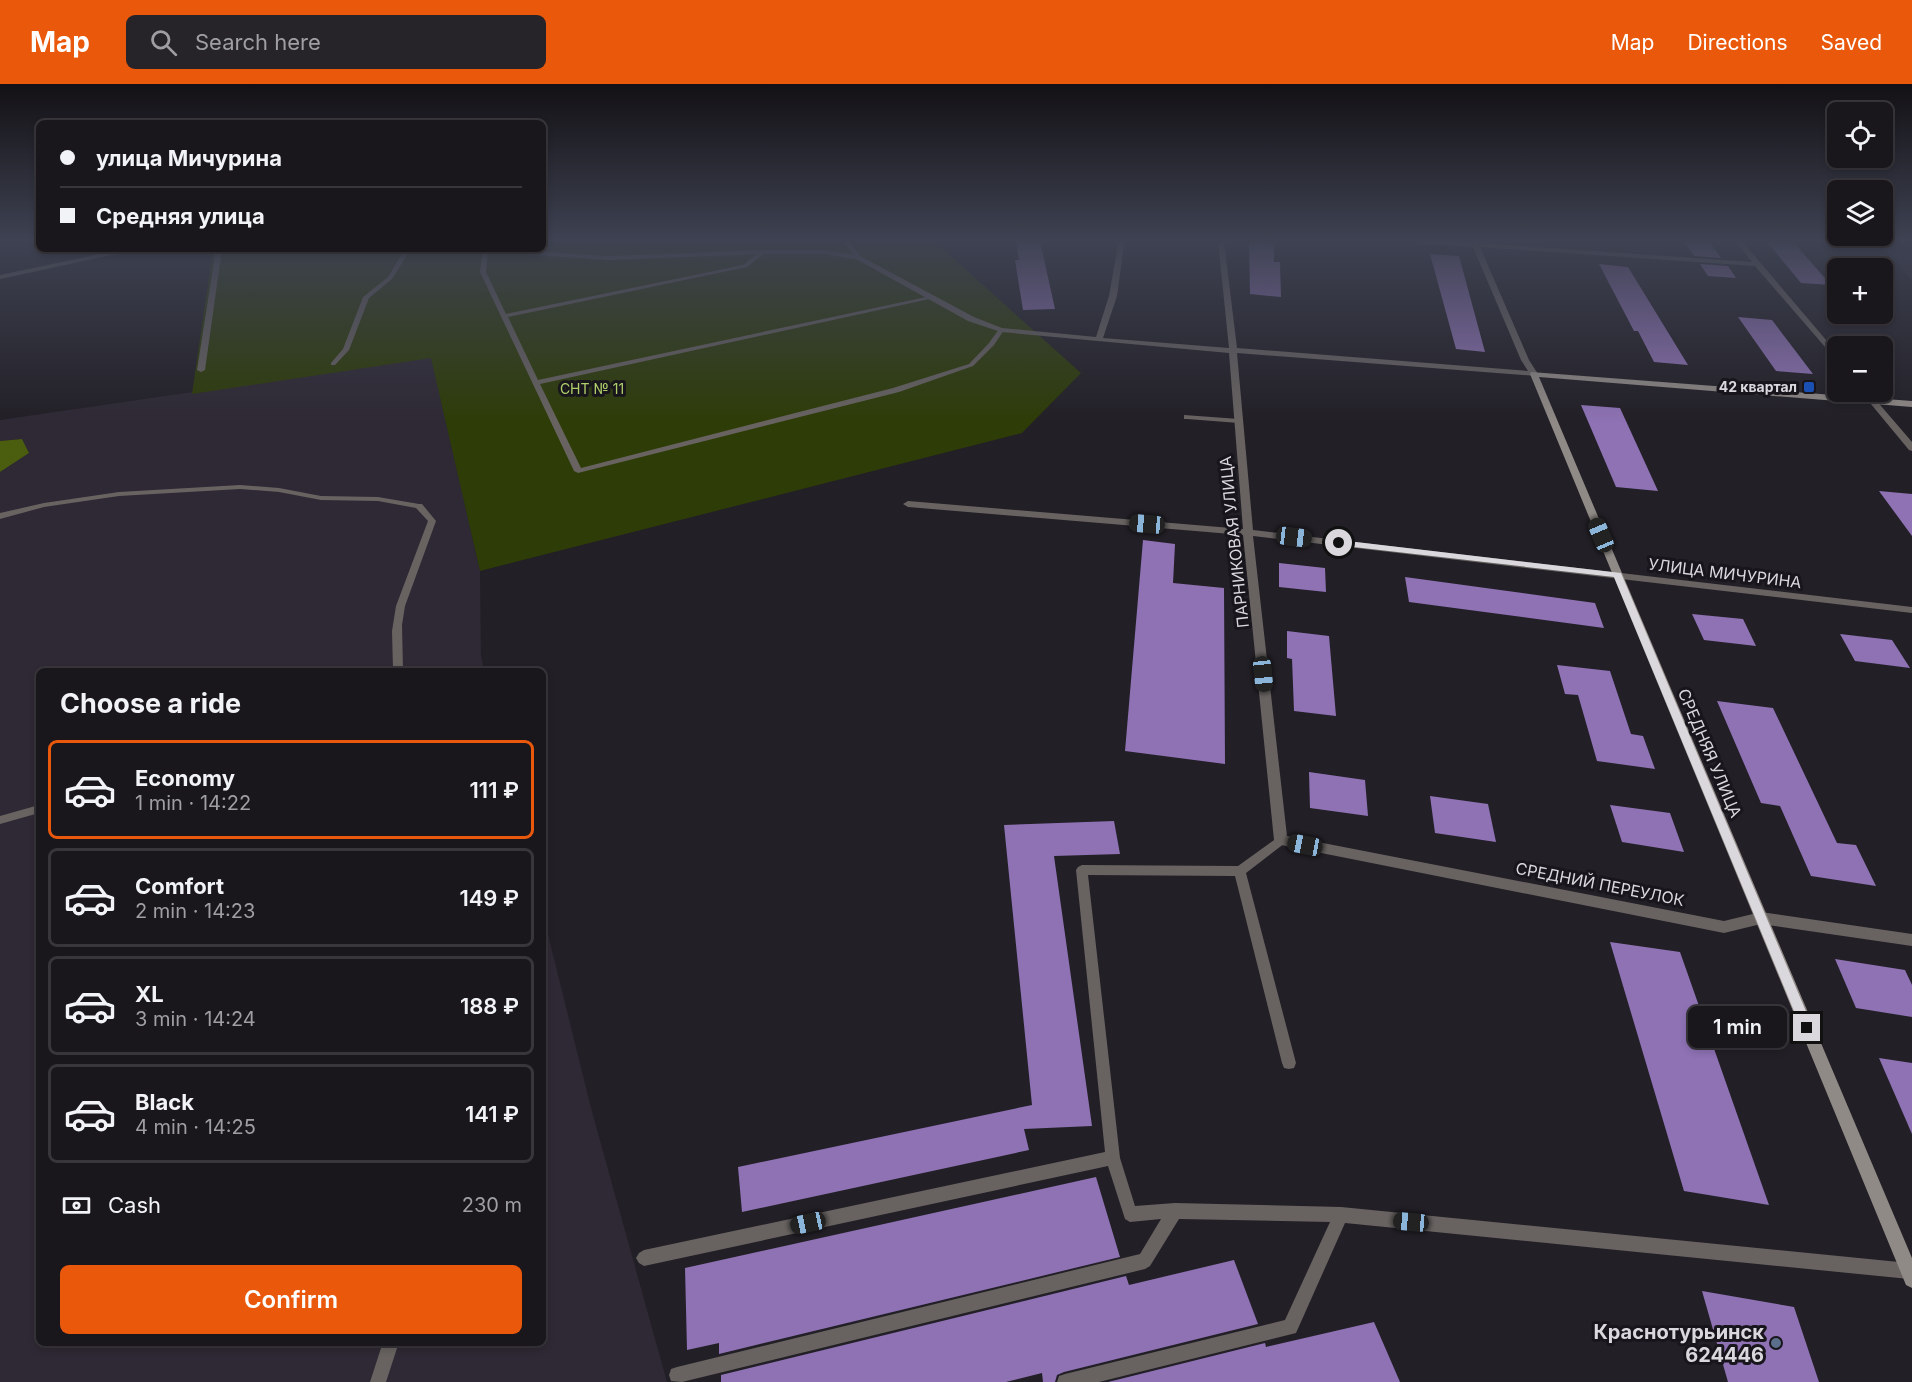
<!DOCTYPE html>
<meta charset="utf-8">
<style>
body{margin:0;font-family:Inter,sans-serif;background:#272429;color:#f1f3f6;height:100vh;display:flex;flex-direction:column;font-size:22px;white-space:nowrap}
*{box-sizing:border-box;margin:0}
p{font-size:20px;color:#9f9fa3}
.icon{flex:none;width:33px;height:33px;fill:none;stroke:currentColor;stroke-width:2;stroke-linecap:round;stroke-linejoin:round}
.map{position:relative;flex:1;overflow:hidden}
.sheet{position:absolute;left:36px;top:584px;width:510px;height:678px;display:flex;flex-direction:column;background:#1a171c;border-radius:9px;box-shadow:0 3px 9px #0003,0 0 0 2px #38363b}
.sheet>*{flex:none}
.hud{position:absolute;left:36px;top:36px;width:510px;height:132px;border-radius:9px;box-shadow:0 3px 9px #0003,0 0 0 2px #38363b;display:grid;align-content:center;height:132px;padding:0 24px;background:#1a171c}
.buttons{position:absolute;left:1827px;top:18px;display:grid;gap:12px}
.buttons a{display:grid;place-items:center;width:66px;height:66px;border-radius:9px;background:#1a171c;box-shadow:0 3px 9px #0003,0 0 0 2px #38363b;font-size:30px}
.end{position:absolute;width:27px;height:27px;margin:-14px;border:8px solid #dad8dd;background:#111;box-shadow:0 0 0 3px #111}
.from{border-radius:50%}
.bubble{position:absolute;height:42px;border-radius:9px;background:#1a171c;box-shadow:0 3px 9px #0003,0 0 0 2px #38363b;font-size:20px;font-weight:600;line-height:42px;text-align:center}
.car{position:absolute;width:18px;height:36px;margin:-18px -9px;border-radius:8px;box-shadow:0 0 4px 2px #0007;background:linear-gradient(#222 24%,#8ab4d8 0 40%,#222 0 76%,#8ab4d8 0 86%,#222 0)}
.hud b{display:flex;align-items:center;gap:21px;height:57px;font-size:22px}
.hud b+b{border-top:2px solid #38363b}
.hud i{width:15px;height:15px;background:#f1f3f6}
ul{padding:0;list-style:none}
li{display:flex;align-items:center;gap:18px;height:99px;margin:0 12px 9px;padding:0 12px;border:3px solid #38363b;border-radius:9px}
li div{flex:1}
li b{display:block;font-size:22px}
li em{font-style:normal;font-weight:600}
li.active{border-color:#ea580c}
li>.icon{width:54px;height:54px;stroke-width:1.5}
h2{padding:0 24px;font-size:27px;line-height:72px}
.pay{display:flex;align-items:center;gap:15px;height:66px;padding:0 24px;font-size:22px}
.pay p{margin-inline-start:auto}
.cta{display:flex;gap:12px;margin-top:auto;padding:12px 24px}
.cta a{flex:1;height:69px;border-radius:9px;background:#ea580c;color:#fff;font-size:24px;font-weight:600;line-height:69px;text-align:center}
header{display:flex;align-items:center;gap:36px;box-sizing:border-box;height:84px;padding:0 30px;background:#ea580c;color:#fff}
header strong{font-size:28px}
nav{display:flex;gap:33px;margin-inline-start:auto;font-size:21px}
.search{width:420px;height:54px;background:#272429;display:flex;align-items:center;gap:15px;box-sizing:border-box;padding:0 21px;border-radius:9px;color:#9f9fa3;font-size:22px}
.map>svg:first-child{display:block}
.built{fill:#2e2934}
.green{fill:#2e3c07}
.forest{fill:#4b5e10}
.building{fill:#8e72b4}
.lines{fill:none;stroke-linecap:round;stroke-linejoin:round}
.lane{fill:#686361;fill-rule:evenodd}
.street{fill:#686361;fill-rule:evenodd}
.secondary{fill:#908a86;fill-rule:evenodd}
.route{fill:#dad8dd}
.transit-dot{fill:#1a4fb4;stroke:#18161c;stroke-width:2}
.service-dot{fill:#5c6f8a;stroke:#18161c;stroke-width:2}
.labels{text-anchor:middle;stroke-width:6;stroke-linejoin:round;paint-order:stroke}
.far-poi-label{font-size:14px;font-weight:bold;fill:#dad8dd;stroke:#18161c;text-anchor:end}
.far-park-label{font-size:14px;fill:#afce69;stroke:#18161c}
.street-label{font-size:16px;fill:#dad8dd;stroke:#18161c}
.near-poi-label{font-size:20px;font-weight:bold;fill:#dad8dd;stroke:#18161c;text-anchor:end}
</style>
<header>
<strong>Map</strong>
<div class="search"><svg class="icon" aria-label="search" viewBox="0 0 24 24"><circle cx="10" cy="10" r="6"/><path d="M15 15l6 6"/></svg>Search here</div>
<nav><a>Map</a><a>Directions</a><a>Saved</a></nav>
</header>
<div class="map">
<svg width="1912" height="1298" viewBox="0 0 1912 1298">
<rect width="100%" height="100%" fill="#221f26"/>
<!-- built -->
<g class="built">
<polygon points="1884,165 1912,166 1912,196 1908,192"/>
<polygon points="432,273 480,487 481,572 484,586 39,586 39,1258 543,1258 543,830 591,1024 667,1298 0,1298 0,388 29,369 22,355 0,357 0,336"/>
</g>
<!-- green -->
<polygon class="green" points="543,157 934,157 1081,289 1022,349 480,487 431,274 192,310 213,165 543,165"/>
<!-- forest -->
<polygon class="forest" points="22,355 29,369 0,388 0,357"/>
<!-- building -->
<g class="building">
<polygon points="1016,157 1040,157 1055,225 1023,226 1015,176 1019,176"/>
<polygon points="1684,157 1709,157 1721,174 1694,172"/>
<polygon points="1249,158 1274,160 1274,178 1280,178 1281,213 1250,210"/>
<polygon points="1767,158 1795,160 1831,201 1801,199"/>
<polygon points="1430,170 1459,172 1485,268 1456,265"/>
<polygon points="1599,180 1628,183 1688,281 1654,278 1638,247 1634,247"/>
<polygon points="1700,180 1728,182 1736,194 1708,192"/>
<polygon points="1738,233 1772,236 1813,290 1776,287"/>
<polygon points="1581,321 1620,324 1658,407 1616,403"/>
<polygon points="1879,407 1912,410 1912,452"/>
<polygon points="1143,456 1175,460 1173,499 1224,504 1225,680 1125,667"/>
<polygon points="1279,479 1325,484 1326,508 1279,503"/>
<polygon points="1405,493 1595,519 1604,544 1409,518"/>
<polygon points="1692,530 1743,535 1756,562 1704,556"/>
<polygon points="1287,547 1329,552 1336,632 1294,627 1292,575 1287,574"/>
<polygon points="1840,550 1892,556 1910,584 1855,577"/>
<polygon points="1557,581 1610,587 1631,650 1643,652 1655,685 1597,677 1578,611 1565,610"/>
<polygon points="1717,617 1773,624 1837,759 1856,761 1876,802 1811,792 1780,722 1761,719"/>
<polygon points="1309,688 1365,696 1368,732 1310,724"/>
<polygon points="1430,712 1488,720 1496,758 1435,749"/>
<polygon points="1610,721 1670,729 1684,768 1622,758"/>
<polygon points="1114,737 1120,770 1054,772 1092,1042 1024,1045 1029,1066 742,1128 738,1083 1032,1021 1004,741"/>
<polygon points="1610,858 1680,868 1769,1121 1684,1107"/>
<polygon points="1835,875 1905,886 1912,901 1912,933 1856,924"/>
<polygon points="1879,974 1912,979 1912,1050"/>
<polygon points="1096,1093 1120,1173 719,1270 719,1259 687,1266 685,1184"/>
<polygon points="1234,1176 1258,1240 1064,1288 1057,1291 1055,1298 1043,1298 1042,1289 1006,1298 721,1298 721,1291 1126,1192 1129,1201"/>
<polygon points="1702,1207 1794,1223 1819,1298 1728,1298"/>
<polygon points="1374,1238 1400,1298 1108,1298 1265,1259 1266,1263"/>
</g>
<g class="lines">
<!-- lane -->
<g class="lane">
<polygon points="843,157 849,157 861,173 860,174 856,174"/>
<polygon points="216,165 222,165 205,286 201,288 197,286"/>
<polygon points="405,165 411,165 392,195 369,214 349,266 335,281 331,281 331,279 343,265 363,213 388,193"/>
<polygon points="483,165 488,166 486,188 506,230 743,181 761,167 766,168 747,183 508,233 538,296 931,212 934,214 540,300 581,384 893,304 969,280 989,259 999,245 1004,246 994,261 973,282 899,308 578,389 574,387 480,188"/>
<polygon points="119,166 121,167 121,169 0,195 0,191"/>
<polygon points="1184,331 1239,335 1243,337 1239,339 1187,335 1184,335"/>
<polygon points="240,401 279,404 321,412 378,413 419,420 422,420 436,437 405,522 402,541 403,586 393,586 392,547 396,522 428,437 416,424 378,417 321,416 279,408 240,405 119,412 44,423 0,435 0,429 44,419 119,408"/>
<polygon points="39,721 39,729 0,740 0,732"/>
<polygon points="1281,751 1285,753 1287,756 1285,759 1246,789 1296,979 1294,984 1289,985 1284,984 1282,979 1235,792 1088,791 1120,1074 1135,1122 1175,1119 1341,1123 1909,1179 1912,1180 1912,1194 1909,1195 1345,1139 1296,1249 1099,1298 1057,1298 1059,1292 1065,1290 1285,1236 1330,1138 1179,1135 1150,1182 1145,1185 682,1298 671,1297 669,1291 671,1285 677,1283 1140,1170 1161,1135 1130,1138 1125,1135 1108,1082 644,1182 639,1179 636,1174 639,1169 644,1166 1105,1068 1076,786 1078,783 1082,781 1238,782"/>
<polygon points="383,1258 399,1258 386,1298 370,1298"/>
</g>
<!-- street -->
<g class="street">
<polygon points="1121,157 1127,157 1124,161 1117,212 1103,254 1229,264 1218,157 1224,157 1237,264 1528,287 1521,276 1473,163 1416,159 1413,157 1471,159 1471,157 1477,157 1478,159 1752,178 1735,157 1742,157 1838,270 1838,278 1755,182 1480,163 1529,276 1538,290 1537,292 1237,269 1253,446 1912,523 1912,529 1253,452 1287,752 1724,837 1761,828 1912,850 1912,862 1761,840 1724,849 1276,760 1274,756 1243,451 908,423 903,420 908,417 1243,445 1229,269 1001,248 968,237 856,175 824,170 763,170 608,176 478,167 475,165 507,165 608,172 763,166 824,166 860,172 974,233 1002,244 1096,253 1109,212 1118,161"/>
<polygon points="1861,308 1869,308 1912,358 1912,367 1909,366"/>
</g>
<!-- secondary -->
<polygon class="secondary" points="1531,288 1912,317 1912,323 1539,293 1912,1174 1912,1204 1906,1201 1530,290"/>
</g>
<!-- sky -->
<linearGradient id="sky" x2="0" y2="1"><stop stop-color="#131115"/><stop offset="0.46" stop-color="#3e4252"/><stop offset="1" stop-color="#3e4252" stop-opacity="0"/></linearGradient>
<rect width="1912" height="339" fill="url(#sky)"/>
<!-- route -->
<polygon class="route" points="1339,456 1621,489 1813,944 1811,948 1803,948 1801,944 1614,493 1336,461 1336,457"/>
<!-- markers -->
<rect class="transit-dot" x="1803" y="297" width="12" height="12" rx="3"/>
<circle class="service-dot" cx="1776" cy="1259" r="6"/>
<g class="labels">
<!-- far-poi labels -->
<g class="far-poi-label">
<text x="1797" y="308">42 квартал</text>
</g>
<!-- far-park labels -->
<g class="far-park-label">
<text x="592" y="310">СНТ № 11</text>
</g>
<!-- street labels -->
<g class="street-label">
<text transform="translate(1234 458) rotate(-96)" y="6">ПАРНИКОВАЯ УЛИЦА</text>
<text transform="translate(1725 489) rotate(7)" y="6">УЛИЦА МИЧУРИНА</text>
<text transform="translate(1710 669) rotate(67)" y="6">СРЕДНЯЯ УЛИЦА</text>
<text transform="translate(1600 800) rotate(11)" y="6">СРЕДНИЙ ПЕРЕУЛОК</text>
</g>
<!-- near-poi labels -->
<g class="near-poi-label">
<text x="1764" y="1255">Краснотурьинск<tspan x="1764" dy="23">624446</tspan></text>
</g>
</g>
</svg>
<div class="buttons">
<a><svg class="icon" aria-label="locate" viewBox="0 0 24 24"><circle cx="12" cy="12" r="6"/><path d="M12 2v4M12 18v4M2 12h4M18 12h4"/></svg></a>
<a><svg class="icon" aria-label="layers" viewBox="0 0 24 24"><path d="M12 4l9 5-9 5-9-5zM3 14l9 5 9-5"/></svg></a>
<a>+</a>
<a>−</a>
</div>
<i class="end from" style="left:1339px;top:459px"></i>
<i class="end" style="left:1807px;top:944px"></i>
<div class="bubble" style="left:1688px;top:922px;width:99px">1 min</div>
<i class="car" style="left:1147px;top:440px;rotate:275deg"></i>
<i class="car" style="left:1601px;top:451px;rotate:337deg"></i>
<i class="car" style="left:1294px;top:453px;rotate:97deg"></i>
<i class="car" style="left:1263px;top:590px;rotate:174deg"></i>
<i class="car" style="left:1305px;top:761px;rotate:281deg"></i>
<i class="car" style="left:1411px;top:1138px;rotate:275deg"></i>
<i class="car" style="left:808px;top:1139px;rotate:258deg"></i>
<div class="hud">
<b><i class="from"></i>улица Мичурина</b>
<b><i></i>Средняя улица</b>
</div>
<section class="sheet">
<h2>Choose a ride</h2>
<ul>
<li class="active"><svg class="icon" aria-label="car" viewBox="0 0 24 24"><path d="M5 17H2v-5l4-1 3-4h7l3 4 3 1v5h-3M9 17h6M6 11h13"/><circle cx="7" cy="17" r="2"/><circle cx="17" cy="17" r="2"/></svg><div><b>Economy</b><p>1 min · 14:22</p></div><em>111 ₽</em></li>
<li><svg class="icon" aria-label="car" viewBox="0 0 24 24"><path d="M5 17H2v-5l4-1 3-4h7l3 4 3 1v5h-3M9 17h6M6 11h13"/><circle cx="7" cy="17" r="2"/><circle cx="17" cy="17" r="2"/></svg><div><b>Comfort</b><p>2 min · 14:23</p></div><em>149 ₽</em></li>
<li><svg class="icon" aria-label="car" viewBox="0 0 24 24"><path d="M5 17H2v-5l4-1 3-4h7l3 4 3 1v5h-3M9 17h6M6 11h13"/><circle cx="7" cy="17" r="2"/><circle cx="17" cy="17" r="2"/></svg><div><b>XL</b><p>3 min · 14:24</p></div><em>188 ₽</em></li>
<li><svg class="icon" aria-label="car" viewBox="0 0 24 24"><path d="M5 17H2v-5l4-1 3-4h7l3 4 3 1v5h-3M9 17h6M6 11h13"/><circle cx="7" cy="17" r="2"/><circle cx="17" cy="17" r="2"/></svg><div><b>Black</b><p>4 min · 14:25</p></div><em>141 ₽</em></li>
</ul>
<div class="pay"><svg class="icon" aria-label="cash" viewBox="0 0 24 24"><path d="M3 7h18v10H3z"/><circle cx="12" cy="12" r="2"/></svg>Cash<p>230 m</p></div>
<div class="cta"><a>Confirm</a></div>
</section>
</div>
